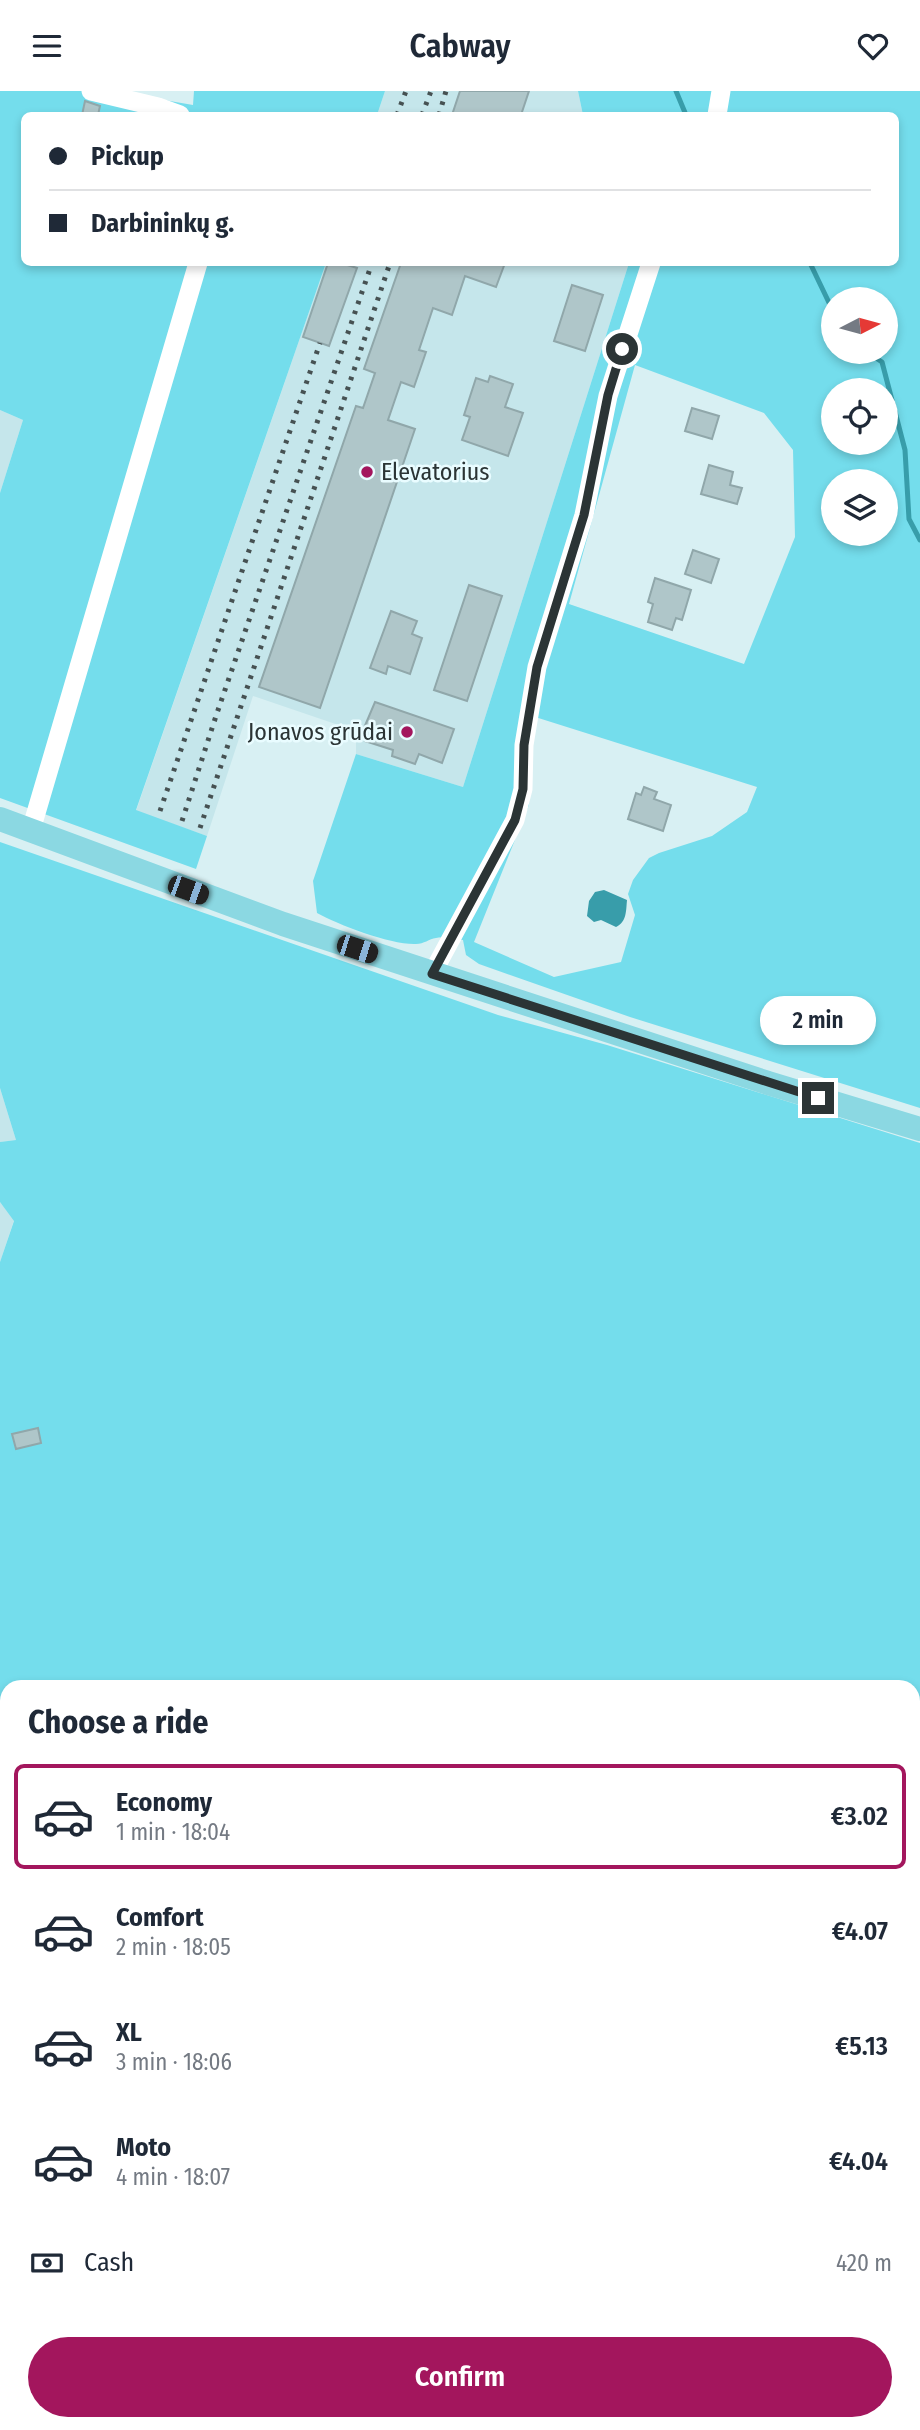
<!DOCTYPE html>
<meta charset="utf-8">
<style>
body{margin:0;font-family:"Fira Sans Condensed",sans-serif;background:#f2f2f3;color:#1f2937;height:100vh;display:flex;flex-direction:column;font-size:26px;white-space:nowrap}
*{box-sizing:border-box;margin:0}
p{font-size:23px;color:#747a83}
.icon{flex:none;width:38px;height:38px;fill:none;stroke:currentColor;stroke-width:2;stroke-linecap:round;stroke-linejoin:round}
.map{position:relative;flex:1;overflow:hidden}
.sheet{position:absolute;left:0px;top:1589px;width:920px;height:751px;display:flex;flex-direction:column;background:#fff;border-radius:21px 21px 0 0;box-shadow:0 4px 10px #0003}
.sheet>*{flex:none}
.guide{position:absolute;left:21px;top:21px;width:878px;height:154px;border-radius:10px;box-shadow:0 4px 10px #0003;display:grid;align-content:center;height:154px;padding:0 28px;background:#fff}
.needle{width:46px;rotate:84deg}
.fabs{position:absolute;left:821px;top:196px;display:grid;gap:14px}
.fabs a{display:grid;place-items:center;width:77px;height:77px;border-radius:50%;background:#fff;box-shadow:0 4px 10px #0003;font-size:35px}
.end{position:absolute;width:32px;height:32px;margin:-16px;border:9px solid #2b3435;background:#fff;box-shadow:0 0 0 4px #fff}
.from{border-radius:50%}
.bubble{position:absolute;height:49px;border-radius:24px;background:#fff;box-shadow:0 4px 10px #0003;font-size:23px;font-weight:600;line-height:49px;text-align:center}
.car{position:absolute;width:21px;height:42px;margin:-21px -10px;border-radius:9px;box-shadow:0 0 5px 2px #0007;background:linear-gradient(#222 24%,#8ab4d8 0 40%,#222 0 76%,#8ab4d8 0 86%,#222 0)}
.guide b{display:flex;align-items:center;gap:24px;height:66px;font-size:26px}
.guide b+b{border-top:2px solid #e0e1e3}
.guide i{width:18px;height:18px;background:#1f2937}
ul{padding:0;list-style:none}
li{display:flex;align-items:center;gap:21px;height:105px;margin:0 14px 10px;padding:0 14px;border:4px solid transparent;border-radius:10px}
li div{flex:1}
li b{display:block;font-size:26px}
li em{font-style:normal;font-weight:600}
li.on{border-color:#a3165d}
li>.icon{width:63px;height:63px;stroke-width:1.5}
h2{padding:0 28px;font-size:32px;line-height:84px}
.pay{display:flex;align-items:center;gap:18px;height:77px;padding:0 28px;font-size:26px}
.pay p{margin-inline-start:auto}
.action{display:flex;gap:14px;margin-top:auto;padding:14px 28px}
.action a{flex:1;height:80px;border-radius:42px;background:#a3165d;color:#fff;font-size:28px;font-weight:600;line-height:80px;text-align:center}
header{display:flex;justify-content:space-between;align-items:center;height:91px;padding:0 28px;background:#fff;font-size:32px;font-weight:600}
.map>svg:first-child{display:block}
.built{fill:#c5e6eb}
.green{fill:#74ddec;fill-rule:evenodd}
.water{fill:#389daa}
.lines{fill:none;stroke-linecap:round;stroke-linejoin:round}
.stream{stroke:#389daa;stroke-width:5}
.building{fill:#afc6c9;stroke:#90a7aa;stroke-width:2}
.path{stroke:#97a9ac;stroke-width:3.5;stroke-dasharray:3.5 5;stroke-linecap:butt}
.minor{stroke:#fff;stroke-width:19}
.major{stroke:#8bd8e2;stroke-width:24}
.rail{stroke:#465152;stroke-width:5;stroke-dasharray:3.5 7;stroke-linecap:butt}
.route{stroke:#2b3435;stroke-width:9}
.poi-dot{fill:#a3165d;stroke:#e9fcff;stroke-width:2.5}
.labels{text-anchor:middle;stroke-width:5;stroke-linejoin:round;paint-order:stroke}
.poi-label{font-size:24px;fill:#2b3435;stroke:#e9fcff;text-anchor:start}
</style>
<header><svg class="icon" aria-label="menu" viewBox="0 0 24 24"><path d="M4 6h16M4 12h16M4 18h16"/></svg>Cabway<svg class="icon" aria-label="heart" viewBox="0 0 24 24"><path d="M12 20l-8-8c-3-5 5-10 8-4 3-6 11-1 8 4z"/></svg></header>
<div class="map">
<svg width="920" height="2339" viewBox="0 0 920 2339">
<rect width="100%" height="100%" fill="#d8f0f3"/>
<!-- built -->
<g class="built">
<polygon points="385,0 578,0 583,24 377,24"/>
<polygon points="326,172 629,172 463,696 356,663 356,640 253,605 207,745 136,720"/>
<polygon points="0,319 23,329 0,402"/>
<polygon points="0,997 16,1049 0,1051"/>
<polygon points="0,1111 14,1129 0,1171"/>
</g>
<!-- green -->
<g class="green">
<polygon points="0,0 112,0 193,14 194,0 385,0 377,24 24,24 24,172 326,172 136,719 207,745 196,778 0,707 0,402 23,329 0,319"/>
<path d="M578,0h342v1017l-290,-91 -151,-53 -13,-9 -3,-15c-8,-1 -20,-4 -27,-2 -7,1 -12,6 -20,6 -25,1 -77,-19 -99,-31l-4,-32 43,-127 107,33 166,-524h267v-148h-313zM833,208h53v53h-53zM635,274l129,48 29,37 2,87 -51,127 -175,-60zM833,299h53v53h-53zM833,390h53v53h-53zM532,625l225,71 -10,25 -35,24 -53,17 -10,5 -16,22 -5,14 7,21 -14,47 -67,15 -80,-35 55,-137z"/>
<polygon points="0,751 498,924 607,954 920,1052 920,2339 188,2339 185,2333 914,2333 914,1596 7,1596 7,2259 0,2264 0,1171 14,1130 0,1111 0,1051 16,1049 0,997"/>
</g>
<!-- water -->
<path class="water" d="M604,799l23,10c-1,10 0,22 -11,27l-15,-7 -7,2 -7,-6 2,-15 6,-9z"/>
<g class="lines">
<!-- stream -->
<g class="stream">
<polyline points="676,0 686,24"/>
<polyline points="810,172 833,220"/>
<polyline points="867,261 882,271 905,359 909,428 920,449"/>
</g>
</g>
<!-- building -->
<g class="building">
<polygon points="460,0 529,0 521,24 452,24"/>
<polygon points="85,10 100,15 98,24 82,24"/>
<polygon points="328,172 341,172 357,177 329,255 303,246"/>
<polygon points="401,172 505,172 496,196 465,185 452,224 433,217 419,259 426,261 414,296 401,291 388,329 415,338 320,617 259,596 356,315 363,317 375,282 364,278"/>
<polygon points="572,194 603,204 585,260 554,250"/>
<polygon points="490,285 513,293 505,316 523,322 508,365 462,349 470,326 464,324 476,287 488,291"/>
<polygon points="692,317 719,325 712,348 685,340"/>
<polygon points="709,374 733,381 730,394 742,397 737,413 701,403"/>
<polygon points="693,459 719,468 711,492 685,483"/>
<polygon points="655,487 691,499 682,529 676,527 672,539 648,531 653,513 648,511"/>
<polygon points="469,494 502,505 467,610 434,599"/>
<polygon points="391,520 417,530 412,543 422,547 410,583 388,575 386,583 370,577"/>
<polygon points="375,611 454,638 442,672 419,663 415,673 392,665 393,659 365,650 366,646 361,644"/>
<polygon points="644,696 657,701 654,708 671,714 663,740 628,728 636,702 641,704"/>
<polygon points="38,1337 41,1352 16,1358 12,1343"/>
</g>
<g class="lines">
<!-- path -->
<g class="path">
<polyline points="914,1622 920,1620"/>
<polyline points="0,2271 7,2267"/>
<polyline points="627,2333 631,2339"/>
</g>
<!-- minor -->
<g class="minor">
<polyline points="91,0 158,16 180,24"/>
<polyline points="717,24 721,0"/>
<polyline points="31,739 198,172"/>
<polyline points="432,883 515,729 523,698 524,654 537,576 584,424 608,305 651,172"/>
</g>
<!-- major -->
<polyline class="major" points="0,728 283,833 768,992 920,1038"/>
<!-- rail -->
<g class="rail">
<polyline points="397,24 406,0"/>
<polyline points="422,24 431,0"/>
<polyline points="439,24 446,0"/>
<polyline points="346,173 346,172"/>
<polyline points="160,720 320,252"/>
<polyline points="182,730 216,625 372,172"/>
<polyline points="200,737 390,172"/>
</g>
</g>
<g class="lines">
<!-- route -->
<polyline class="route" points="622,258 608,304 584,424 537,576 524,654 523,698 515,729 432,883 818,1007"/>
</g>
<!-- markers -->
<g class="poi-dot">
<circle cx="367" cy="381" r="7"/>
<circle cx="407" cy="641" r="7"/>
</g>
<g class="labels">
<!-- poi labels -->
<g class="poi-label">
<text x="381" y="389">Elevatorius</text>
<text x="393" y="649" text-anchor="end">Jonavos grūdai</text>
</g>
</g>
</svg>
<div class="fabs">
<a><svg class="needle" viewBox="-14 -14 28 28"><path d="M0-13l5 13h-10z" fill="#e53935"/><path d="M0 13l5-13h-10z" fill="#747a83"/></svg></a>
<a><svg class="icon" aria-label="locate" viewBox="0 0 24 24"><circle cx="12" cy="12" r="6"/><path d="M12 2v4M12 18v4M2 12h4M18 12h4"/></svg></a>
<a><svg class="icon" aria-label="layers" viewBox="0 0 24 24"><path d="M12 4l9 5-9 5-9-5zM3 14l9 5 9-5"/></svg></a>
</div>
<i class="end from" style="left:622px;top:258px"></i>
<i class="end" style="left:818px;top:1007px"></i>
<div class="bubble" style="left:760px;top:905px;width:116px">2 min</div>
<i class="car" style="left:188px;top:799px;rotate:110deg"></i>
<i class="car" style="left:357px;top:858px;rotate:108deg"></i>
<div class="guide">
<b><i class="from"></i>Pickup</b>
<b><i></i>Darbininkų g.</b>
</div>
<section class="sheet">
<h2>Choose a ride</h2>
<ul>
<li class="on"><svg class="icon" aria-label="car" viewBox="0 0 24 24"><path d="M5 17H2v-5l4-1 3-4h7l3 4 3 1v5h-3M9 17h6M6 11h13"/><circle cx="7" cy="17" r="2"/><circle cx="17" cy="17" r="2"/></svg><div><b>Economy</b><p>1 min · 18:04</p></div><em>€3.02</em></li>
<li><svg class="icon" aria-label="car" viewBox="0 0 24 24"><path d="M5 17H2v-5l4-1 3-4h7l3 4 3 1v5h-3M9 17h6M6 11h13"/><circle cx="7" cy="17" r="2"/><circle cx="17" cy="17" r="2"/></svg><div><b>Comfort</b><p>2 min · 18:05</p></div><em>€4.07</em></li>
<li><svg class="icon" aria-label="car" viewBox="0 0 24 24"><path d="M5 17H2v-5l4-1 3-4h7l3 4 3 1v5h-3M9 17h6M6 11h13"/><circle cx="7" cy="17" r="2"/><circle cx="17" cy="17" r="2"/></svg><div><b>XL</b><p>3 min · 18:06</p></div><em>€5.13</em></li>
<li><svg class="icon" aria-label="car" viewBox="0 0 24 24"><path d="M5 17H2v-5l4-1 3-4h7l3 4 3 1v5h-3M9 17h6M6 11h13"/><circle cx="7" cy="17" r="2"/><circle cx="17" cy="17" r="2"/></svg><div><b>Moto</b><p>4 min · 18:07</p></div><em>€4.04</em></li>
</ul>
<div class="pay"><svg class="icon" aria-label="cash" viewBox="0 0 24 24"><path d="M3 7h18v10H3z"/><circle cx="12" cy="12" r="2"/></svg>Cash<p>420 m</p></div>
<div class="action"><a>Confirm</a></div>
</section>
</div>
